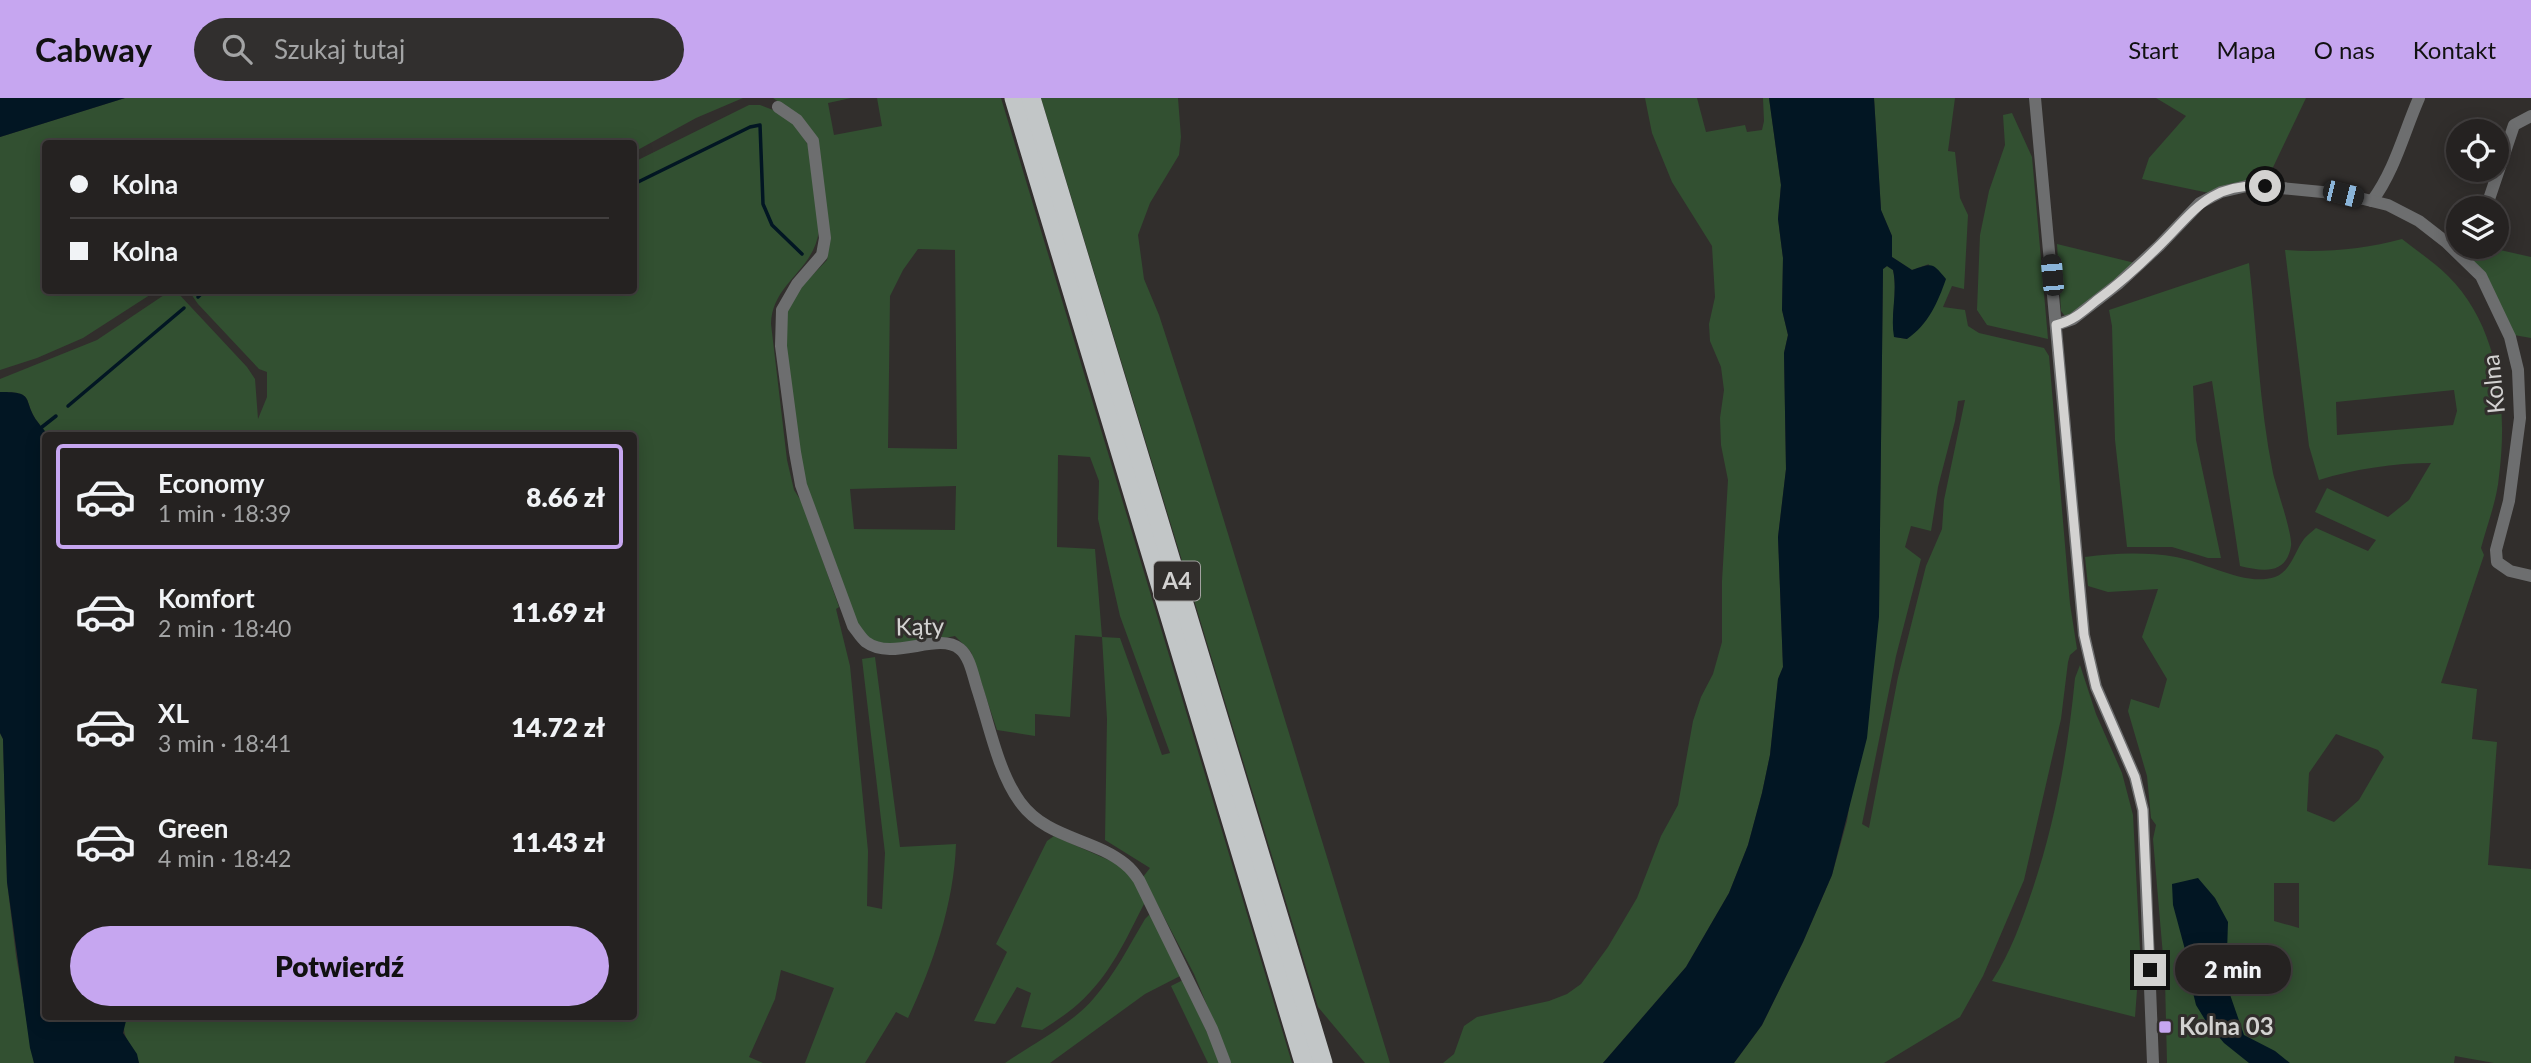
<!DOCTYPE html>
<html lang="pl">
<meta charset="utf-8">
<style>
body{margin:0;font-family:Lato,sans-serif;background:#312f2e;color:#f1f3f6;height:100vh;display:flex;flex-direction:column;font-size:26px;white-space:nowrap}
*{box-sizing:border-box;margin:0}
p{font-size:23px;color:#a3a4a5}
.icon{flex:none;width:38px;height:38px;fill:none;stroke:currentColor;stroke-width:2;stroke-linecap:round;stroke-linejoin:round}
.map{position:relative;flex:1;overflow:hidden}
.sheet{position:absolute;left:42px;top:334px;width:595px;height:588px;display:flex;flex-direction:column;background:#252221;border-radius:7px;box-shadow:0 4px 18px #0003,0 0 0 2px #423f3f}
.sheet>*{flex:none}
.banner{position:absolute;left:42px;top:42px;width:595px;height:154px;border-radius:7px;box-shadow:0 4px 18px #0003,0 0 0 2px #423f3f;display:grid;align-content:center;height:154px;padding:0 28px;background:#252221}
.controls{position:absolute;left:2446px;top:21px;display:grid;gap:14px}
.controls a{display:grid;place-items:center;width:63px;height:63px;border-radius:50%;background:#252221;box-shadow:0 4px 18px #0003,0 0 0 2px #423f3f;font-size:35px}
.end{position:absolute;width:32px;height:32px;margin:-16px;border:9px solid #d3d2d1;background:#111;box-shadow:0 0 0 4px #111}
.from{border-radius:50%}
.bubble{position:absolute;height:49px;border-radius:24px;background:#252221;box-shadow:0 4px 18px #0003,0 0 0 2px #423f3f;font-size:23px;font-weight:800;line-height:49px;text-align:center}
.car{position:absolute;width:21px;height:42px;margin:-21px -10px;border-radius:9px;box-shadow:0 0 5px 2px #0007;background:linear-gradient(#222 24%,#8ab4d8 0 40%,#222 0 76%,#8ab4d8 0 86%,#222 0)}
.banner b{display:flex;align-items:center;gap:24px;height:66px;font-size:26px}
.banner b+b{border-top:2px solid #423f3f}
.banner i{width:18px;height:18px;background:#f1f3f6}
ul{padding:12px 0 0;list-style:none}
li{display:flex;align-items:center;gap:21px;height:105px;margin:0 14px 10px;padding:0 14px;border:4px solid transparent;border-radius:7px}
li div{flex:1}
li b{display:block;font-size:26px}
li em{font-style:normal;font-weight:800}
li.active{border-color:#c6a6f0}
li>.icon{width:63px;height:63px;stroke-width:1.5}
.action{display:flex;gap:14px;margin-top:auto;padding:14px 28px}
.action a{flex:1;height:80px;border-radius:42px;background:#c6a6f0;color:#111;font-size:28px;font-weight:800;line-height:80px;text-align:center}
header{display:flex;align-items:center;gap:42px;box-sizing:border-box;height:98px;padding:0 35px;background:#c6a6f0;color:#111}
header strong{font-size:33px}
nav{display:flex;gap:38px;margin-inline-start:auto;font-size:24px}
.search{width:490px;height:63px;background:#312f2e;display:flex;align-items:center;gap:18px;box-sizing:border-box;padding:0 24px;border-radius:38px;color:#a3a4a5;font-size:26px}
.map>svg:first-child{display:block}
.green{fill:#325031;fill-rule:evenodd}
.water{fill:#021623}
.lines{fill:none;stroke-linecap:round;stroke-linejoin:round}
.stream{stroke:#021623;stroke-width:3.5}
.minor{stroke:#6d6e6f;stroke-width:12}
.highway{stroke:#c2c6c7;stroke-width:19}
.route{stroke:#d3d2d1;stroke-width:9}
.poi-dot{fill:#c6a6f0;stroke:#312e2c;stroke-width:2.5}
.labels{text-anchor:middle;stroke-width:6;stroke-linejoin:round;paint-order:stroke}
.shield{fill:#312e2c;stroke:#a2a1a0;stroke-width:2}
.shield-label{font-size:23px;font-weight:bold;fill:#d3d2d1}
.street-label{font-size:24px;fill:#d3d2d1;stroke:#312e2c}
.poi-label{font-size:24px;font-weight:bold;fill:#d3d2d1;stroke:#312e2c;text-anchor:start}
</style>
<header>
<strong>Cabway</strong>
<div class="search"><svg class="icon" aria-label="search" viewBox="0 0 24 24"><circle cx="10" cy="10" r="6"/><path d="M15 15l6 6"/></svg>Szukaj tutaj</div>
<nav><a>Start</a><a>Mapa</a><a>O nas</a><a>Kontakt</a></nav>
</header>
<div class="map">
<svg width="2531" height="965" viewBox="0 0 2531 965">
<rect width="100%" height="100%" fill="#312e2c"/>
<!-- green -->
<g class="green">
<polygon points="125,0 743,0 696,20 634,54 634,46 46,46 46,192 156,193 83,240 37,260 0,272 0,39"/>
<path d="M773,0h78l-23,5 6,32 48,-9 -5,-28h124l291,965h-61l-37,-89 -51,-97 7,-9 -45,-28 2,-121 -5,-82 -27,-2 -5,82 -35,-3v22l-38,-6 -26,-78 -16,-16c-24,4 -62,16 -85,3 -6,-3 -10,-12 -14,-18l-49,-134 -9,-42 -14,-116v-18l16,-23 27,-28 3,-24 -29,-119zM918,151l37,1 2,199 -69,-1 2,-152 13,-26zM1058,357l32,2 9,24 -1,38 22,97 50,137 -8,2 -42,-117 -18,-1 -7,-88 -38,-2zM956,388l-1,44 -101,-1 -4,-40z"/>
<polygon points="1041,0 1178,0 1181,39 1179,57 1150,105 1138,137 1144,181 1159,217 1195,328 1390,965 1365,965 1318,909"/>
<polygon points="1645,0 1697,0 1706,34 1745,27 1747,34 1762,32 1764,23 1763,0 1769,0 1781,87 1778,121 1783,160 1782,212 1788,237 1784,255 1786,371 1778,439 1783,569 1778,581 1770,657 1762,695 1748,747 1729,795 1686,869 1603,965 1443,965 1454,956 1464,928 1477,919 1549,903 1567,896 1581,886 1608,849 1637,800 1661,738 1678,707 1693,623 1701,599 1713,576 1722,544 1722,483 1728,382 1721,347 1720,320 1724,292 1721,269 1710,243 1709,226 1715,199 1712,148 1672,84 1652,35"/>
<path d="M1874,0h81l-7,53 7,1 5,46 8,17 -4,74 -12,-3 -9,21 22,3 3,16 11,7 65,15 5,8 21,248 7,45 -7,6 -2,7 -7,57 -37,161 -41,96 -23,41 -76,46h-150l28,-38 41,-83 29,-67 15,-54 32,-205 4,-347 4,-3 6,4c5,24 -3,43 2,67l12,2 22,-75 -17,6 -20,-13v-21l-11,-26zM1965,302l-21,100 -2,29 -16,37 -28,111 -29,151 -7,-4 34,-168 25,-97 -16,-12 6,-21 20,5 7,-44 17,-66 3,-20z"/>
<polygon points="2156,0 2306,0 2266,84 2232,85 2209,95 2142,81 2149,60 2186,18"/>
<path d="M749,7h11l13,5 22,14 13,21 11,86c-6,41 -47,52 -48,93l16,136 7,30 9,14 36,103 -3,2 14,57 18,185 -1,55 15,3 3,-56 -23,-194 13,-2 25,190 56,-3c-2,59 -23,121 -48,174l-12,-6 -31,51h-60l29,-75 -53,-18 -6,29 -26,58 14,6h-624c-5,-17 -22,-28 -12,-46h507v-581h-586c-3,-6 -7,-9 -11,-15 -15,-22 -1,-29 -37,-29v-13l97,-39 73,-49h6l71,76 8,12 3,40 9,-22v-25l-8,-3 -61,-65 -9,-13 445,-1v-128z"/>
<polygon points="2012,15 2032,59 2048,241 1987,227 1977,212 1980,137 1989,93 2005,47 2003,17"/>
<path d="M2402,141c15,12 32,23 46,37 51,50 60,132 51,200 -2,24 -12,49 -18,72l3,7 -43,128 36,6 -5,50 25,3 -9,123 43,4v194h-37l-39,-7 -1,7h-287l-2,-84 -12,-140 3,-14 -5,-7 -4,-42 -19,-65 3,-12 28,9 8,-29 -25,-42 16,-48 -50,3 -20,-6 -3,-29c30,-4 61,-5 91,0 29,5 70,30 99,20 16,-6 20,-26 29,-38 3,-4 8,-7 12,-11l52,23 8,-11 -61,-28 12,-24 61,29 21,-17 22,-37c-36,0 -77,6 -112,17l-10,-34 -24,-196c39,3 80,-1 117,-11zM2454,292l3,21 -4,14 -116,10 -1,-33zM2336,636l42,16 6,7 -25,43 -25,22 -27,-11 2,-38zM2274,785h25v45l-25,-7z"/>
<polygon points="2057,146 2135,165 2071,217 2065,218 2061,213"/>
<polygon points="2471,149 2487,149 2531,159 2531,240 2514,237 2465,155"/>
<path d="M2249,165c8,70 10,141 24,210 3,14 20,62 18,73 -5,30 -29,25 -51,20l-28,-185 -19,5 3,54 25,118h-13l-36,-11h-45l-12,-107 -3,-114 -3,-16z"/>
<path d="M2080,567l16,49 26,59 11,42 7,135 -5,67 -143,-36c19,-29 30,-61 41,-93 23,-69 35,-138 42,-210z"/>
<polygon points="0,635 3,641 7,784 16,858 34,965 0,965"/>
<path d="M1054,738l66,29 14,16 11,21c-19,37 -35,74 -67,102 -11,10 -24,18 -36,26l-21,-3 10,-34 -14,-6 -22,37 -21,-3 33,-69 -11,-8 51,-103z"/>
<path d="M1149,817l6,3 27,57 -37,19 -95,69h-45c26,-18 70,-41 89,-65 21,-24 35,-52 51,-79z"/>
<polygon points="1183,882 1221,965 1208,965 1171,888"/>
</g>
<!-- water -->
<g class="water">
<polygon points="0,0 125,0 0,39"/>
<path d="M1769,0h105l7,112 11,26v21l20,13c21,-7 20,-8 34,9 -8,23 -18,46 -39,60l-13,-2c-4,-23 4,-44 -1,-67l-6,-4 -4,3 -4,347 -12,122 -35,137 -29,67 -41,83 -28,38h-131l83,-96 43,-74 19,-48 14,-52 8,-38 8,-76 5,-12 -5,-130 8,-68 -2,-116 4,-18 -6,-25 1,-52 -5,-39 3,-34z"/>
<path d="M0,294c36,0 22,7 37,29 4,6 8,9 11,15h-2v581h81l-4,16 14,21 2,9h-105l-4,-15 -23,-166 -4,-143 -3,-6z"/>
<polygon points="2198,780 2215,800 2228,824 2226,885 2244,937 2275,953 2290,965 2249,965 2224,945 2207,925 2196,907 2187,870 2187,859 2173,807 2172,786"/>
</g>
<g class="lines">
<!-- stream -->
<g class="stream">
<polyline points="634,86 750,29 760,27 763,106 772,127 802,156"/>
<polyline points="198,199 205,192"/>
<polyline points="68,308 184,210"/>
<polyline points="42,329 56,318"/>
</g>
<!-- minor -->
<g class="minor">
<polyline points="2035,0 2084,537 2096,589 2135,679 2143,712 2153,965"/>
<path d="M778,9l19,13 16,21 12,97 -3,17 -25,29 -15,26 -1,36 14,106 6,33 52,141c4,5 8,12 13,16 27,20 72,-11 94,7 10,8 13,27 17,39 12,36 21,84 43,114 27,37 73,36 105,62 5,4 10,10 14,16l73,149 13,34"/>
<path d="M2372,103c23,-31 32,-69 47,-103"/>
<polyline points="2486,110 2514,27 2531,18"/>
<polyline points="2056,227 2073,221 2118,186 2159,148 2200,105 2221,94 2251,87 2343,96 2388,107 2419,123 2446,144 2481,178 2510,239 2518,272 2520,320 2509,403 2496,452 2497,464 2510,473 2531,478"/>
</g>
<!-- highway -->
<g class="highway">
<polyline points="1014,0 1304,965"/>
<polyline points="1031,0 1323,965"/>
</g>
</g>
<g class="lines">
<!-- route -->
<path class="route" d="M2150,872l-7,-160 -8,-33 -39,-90 -12,-52 -28,-310c17,-4 28,-14 41,-25 22,-16 42,-34 61,-53 36,-35 50,-64 107,-61"/>
</g>
<!-- markers -->
<rect class="poi-dot" x="2158" y="922" width="14" height="14" rx="3.5"/>
<g class="labels">
<!-- shield labels -->
<rect class="shield" x="1154" y="463.5" width="46" height="39" rx="5"/>
<g class="shield-label">
<text x="1177" y="491">A4</text>
</g>
<!-- street labels -->
<g class="street-label">
<text transform="translate(2494 286) rotate(-96)" y="8">Kolna</text>
<text transform="translate(920 529) rotate(-1)" y="8">Kąty</text>
</g>
<!-- poi labels -->
<g class="poi-label">
<text x="2179" y="937">Kolna 03</text>
</g>
</g>
</svg>
<div class="controls">
<a><svg class="icon" aria-label="locate" viewBox="0 0 24 24"><circle cx="12" cy="12" r="6"/><path d="M12 2v4M12 18v4M2 12h4M18 12h4"/></svg></a>
<a><svg class="icon" aria-label="layers" viewBox="0 0 24 24"><path d="M12 4l9 5-9 5-9-5zM3 14l9 5 9-5"/></svg></a>
</div>
<i class="end from" style="left:2265px;top:88px"></i>
<i class="end" style="left:2150px;top:872px"></i>
<div class="bubble" style="left:2175px;top:847px;width:116px">2 min</div>
<i class="car" style="left:2343px;top:96px;rotate:104deg"></i>
<i class="car" style="left:2052px;top:177px;rotate:355deg"></i>
<div class="banner">
<b><i class="from"></i>Kolna</b>
<b><i></i>Kolna</b>
</div>
<section class="sheet">
<ul>
<li class="active"><svg class="icon" aria-label="car" viewBox="0 0 24 24"><path d="M5 17H2v-5l4-1 3-4h7l3 4 3 1v5h-3M9 17h6M6 11h13"/><circle cx="7" cy="17" r="2"/><circle cx="17" cy="17" r="2"/></svg><div><b>Economy</b><p>1 min · 18:39</p></div><em>8.66 zł</em></li>
<li><svg class="icon" aria-label="car" viewBox="0 0 24 24"><path d="M5 17H2v-5l4-1 3-4h7l3 4 3 1v5h-3M9 17h6M6 11h13"/><circle cx="7" cy="17" r="2"/><circle cx="17" cy="17" r="2"/></svg><div><b>Komfort</b><p>2 min · 18:40</p></div><em>11.69 zł</em></li>
<li><svg class="icon" aria-label="car" viewBox="0 0 24 24"><path d="M5 17H2v-5l4-1 3-4h7l3 4 3 1v5h-3M9 17h6M6 11h13"/><circle cx="7" cy="17" r="2"/><circle cx="17" cy="17" r="2"/></svg><div><b>XL</b><p>3 min · 18:41</p></div><em>14.72 zł</em></li>
<li><svg class="icon" aria-label="car" viewBox="0 0 24 24"><path d="M5 17H2v-5l4-1 3-4h7l3 4 3 1v5h-3M9 17h6M6 11h13"/><circle cx="7" cy="17" r="2"/><circle cx="17" cy="17" r="2"/></svg><div><b>Green</b><p>4 min · 18:42</p></div><em>11.43 zł</em></li>
</ul>
<div class="action"><a>Potwierdź</a></div>
</section>
</div>
